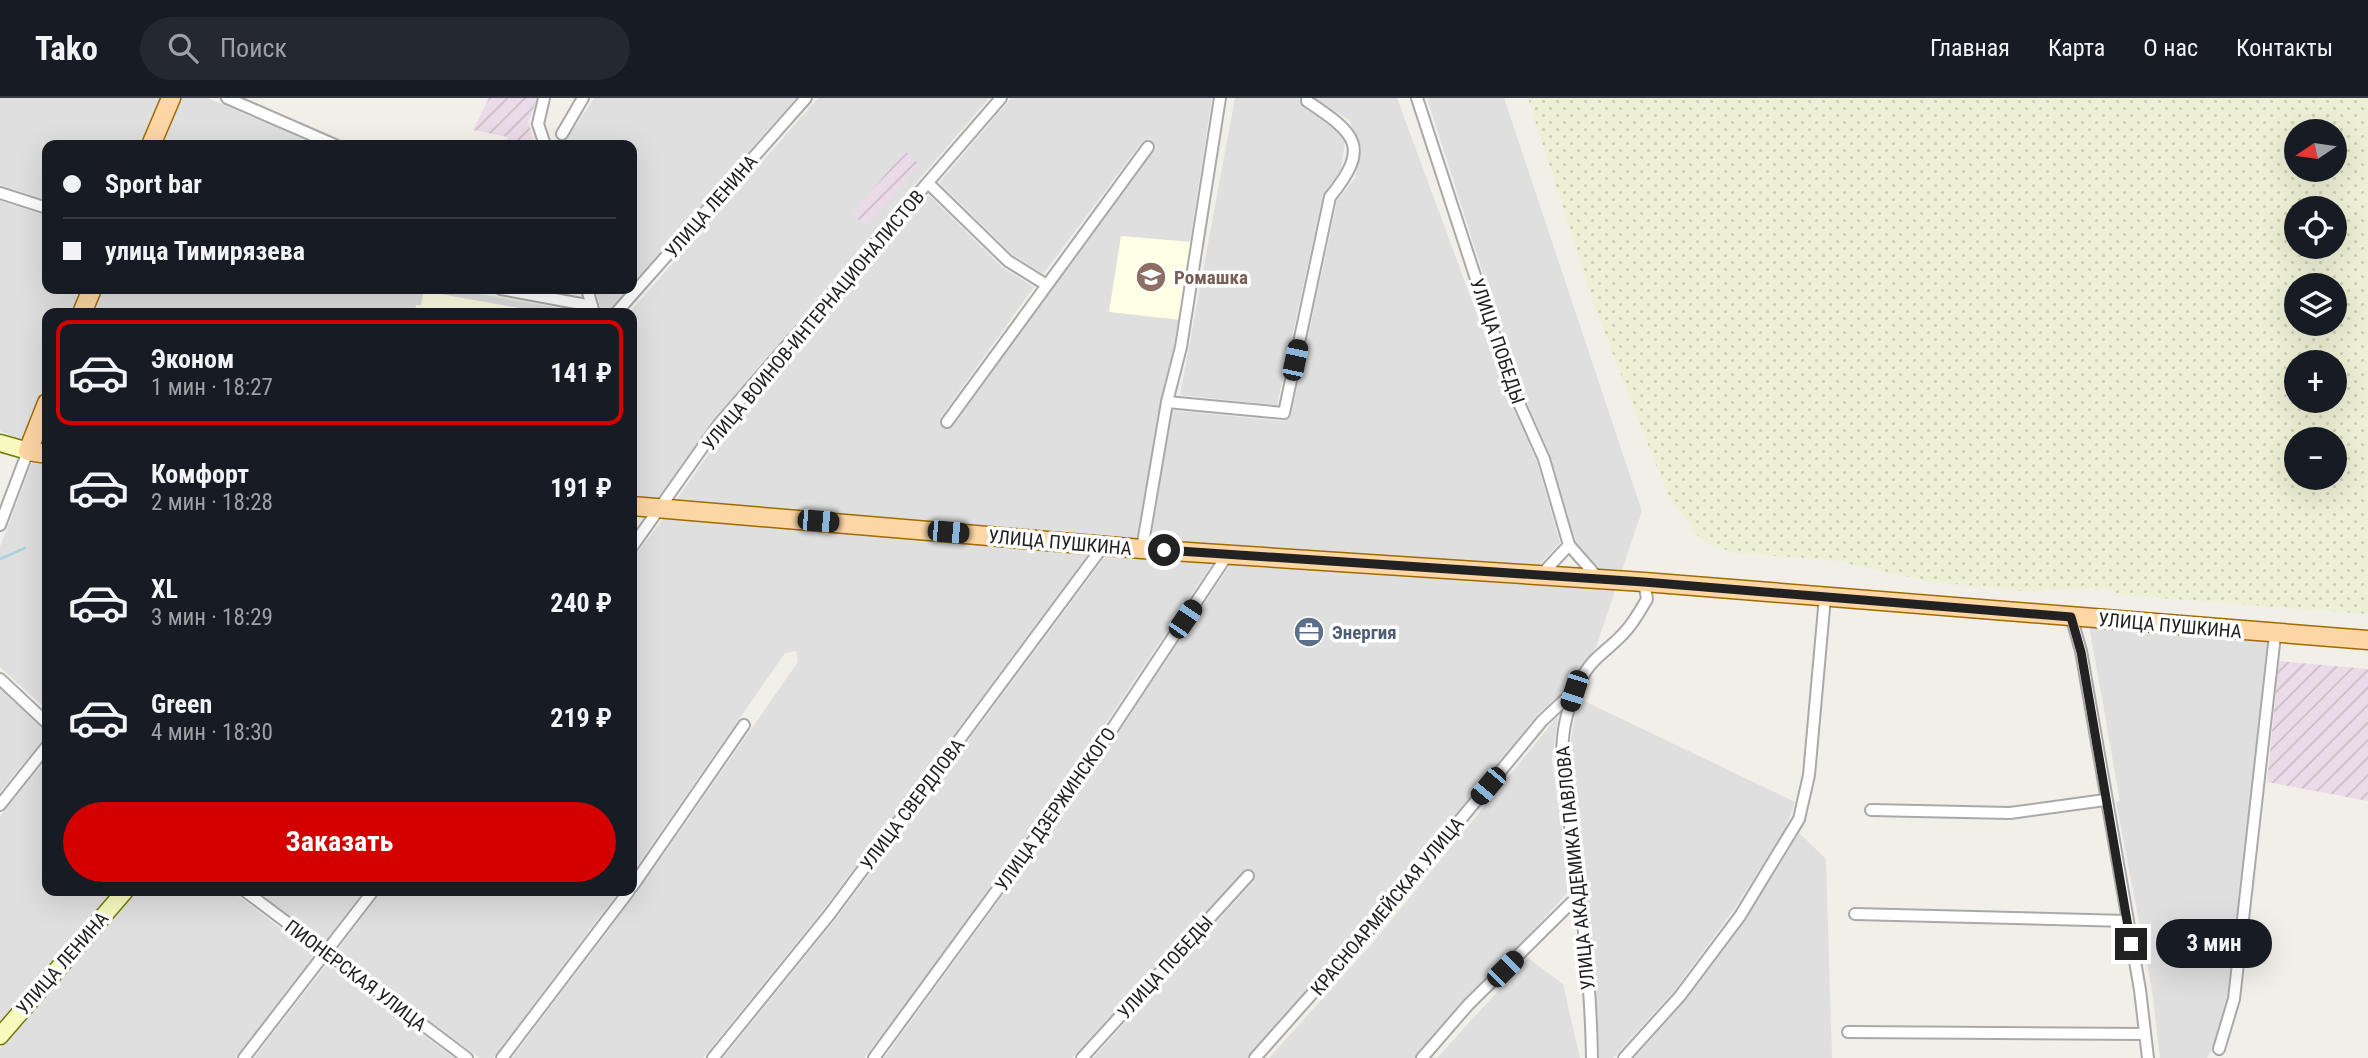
<!DOCTYPE html>
<html lang="ru">
<meta charset="utf-8">
<style>
body{margin:0;font-family:"Roboto Condensed",sans-serif;background:#242831;color:#f1f3f6;height:100vh;display:flex;flex-direction:column;font-size:26px;white-space:nowrap}
*{box-sizing:border-box;margin:0}
p{font-size:23px;color:#9ea1a6}
.icon{flex:none;width:38px;height:38px;fill:none;stroke:currentColor;stroke-width:2;stroke-linecap:round;stroke-linejoin:round}
.map{position:relative;flex:1;overflow:hidden}
.side{position:absolute;left:42px;top:210px;width:595px;height:588px;display:flex;flex-direction:column;background:#171b24;border-radius:14px;box-shadow:0 7px 28px #0002}
.side>*{flex:none}
.hud{position:absolute;left:42px;top:42px;width:595px;height:154px;border-radius:14px;box-shadow:0 7px 28px #0002;display:grid;align-content:center;height:154px;padding:0 21px;background:#171b24}
.needle{width:46px;rotate:257deg}
.controls{position:absolute;left:2284px;top:21px;display:grid;gap:14px}
.controls a{display:grid;place-items:center;width:63px;height:63px;border-radius:50%;background:#171b24;box-shadow:0 7px 28px #0002;font-size:35px}
.end{position:absolute;width:32px;height:32px;margin:-16px;border:9px solid #222;background:#fff;box-shadow:0 0 0 4px #fff}
.from{border-radius:50%}
.bubble{position:absolute;height:49px;border-radius:24px;background:#171b24;box-shadow:0 7px 28px #0002;font-size:23px;font-weight:700;line-height:49px;text-align:center}
.car{position:absolute;width:21px;height:42px;margin:-21px -10px;border-radius:9px;box-shadow:0 0 5px 2px #0007;background:linear-gradient(#222 24%,#8ab4d8 0 40%,#222 0 76%,#8ab4d8 0 86%,#222 0)}
.hud b{display:flex;align-items:center;gap:24px;height:66px;font-size:26px}
.hud b+b{border-top:2px solid #363941}
.hud i{width:18px;height:18px;background:#f1f3f6}
ul{padding:12px 0 0;list-style:none}
li{display:flex;align-items:center;gap:21px;height:105px;margin:0 14px 10px;padding:0 7px;border:4px solid transparent;border-radius:14px}
li div{flex:1}
li b{display:block;font-size:26px}
li em{font-style:normal;font-weight:700}
li.selected{border-color:#d40000}
li>.icon{width:63px;height:63px;stroke-width:1.5}
.cta{display:flex;gap:14px;margin-top:auto;padding:14px 21px}
.cta a{flex:1;height:80px;border-radius:42px;background:#d40000;color:#fff;font-size:28px;font-weight:700;line-height:80px;text-align:center}
header{display:flex;align-items:center;gap:42px;box-sizing:border-box;height:98px;padding:0 35px;background:#171b24;border-bottom:2px solid #363941}
header strong{font-size:33px}
nav{display:flex;gap:38px;margin-inline-start:auto;font-size:24px}
.search{width:490px;height:63px;background:#242831;display:flex;align-items:center;gap:18px;box-sizing:border-box;padding:0 24px;border-radius:38px;color:#9ea1a6;font-size:26px}
.map>svg:first-child{display:block}
.residential{fill:#e0dfdf}
.industrial{fill:url(#industrial-furrows)}
.education{fill:#ffffe5}
.farmland{fill:url(#farmland-dots);fill-rule:evenodd}
.lines{fill:none;stroke-linecap:round;stroke-linejoin:round}
.stream{stroke:#aad3df;stroke-width:2.5}
.street-casing{stroke:#a9a9a9;stroke-width:14}
.secondary-casing{stroke:#707d05;stroke-width:19}
.primary-casing{stroke:#a06b00;stroke-width:21}
.street{stroke:#fff;stroke-width:10}
.secondary{stroke:#f7fabf;stroke-width:16}
.primary{stroke:#fcd6a4;stroke-width:18}
.route{stroke:#222;stroke-width:9}
.labels{text-anchor:middle;stroke-width:7;stroke-linejoin:round;paint-order:stroke}
.street-label{font-size:19px;fill:#222;stroke:#fff}
.education-label{font-size:19px;font-weight:bold;fill:#785e54;stroke:#fff;text-anchor:start}
.service-label{font-size:19px;font-weight:bold;fill:#4e5e75;stroke:#fff;text-anchor:start}
</style>
<header>
<strong>Tako</strong>
<div class="search"><svg class="icon" aria-label="search" viewBox="0 0 24 24"><circle cx="10" cy="10" r="6"/><path d="M15 15l6 6"/></svg>Поиск</div>
<nav><a>Главная</a><a>Карта</a><a>О нас</a><a>Контакты</a></nav>
</header>
<div class="map">
<svg width="2368" height="960" viewBox="0 0 2368 960">
<defs>
<pattern id="industrial-furrows" width="10" height="10" patternUnits="userSpaceOnUse" patternTransform="scale(1.75)"><rect width="10" height="10" fill="#ebdbe8"/><path d="M-1 1l2-2M0 10L10 0M9 11l2-2" fill="none" stroke="#c9bcc7"/></pattern>
<pattern id="farmland-dots" width="8" height="8" patternUnits="userSpaceOnUse" patternTransform="scale(1.75)"><rect width="8" height="8" fill="#eef0d5"/><path d="M2 2h.1M6 6h.1" fill="none" stroke="#ccceb7" stroke-width="1.8" stroke-linecap="round"/></pattern>
</defs>
<rect width="100%" height="100%" fill="#f2efe9"/>
<!-- residential -->
<g class="residential">
<polygon points="0,0 162,0 142,47 47,47 47,102 0,87"/>
<polygon points="179,0 208,0 316,47 159,47"/>
<polygon points="594,0 796,0 632,186 632,47 563,47"/>
<polygon points="818,0 989,0 714,321 657,402 632,400 632,215 629,215"/>
<polygon points="1011,0 1212,0 1174,248 1136,443 675,404 726,331 929,97 1002,169 1034,189 941,319 943,330 953,328 1156,48 1150,41 1142,44 1043,176 1013,157 939,85"/>
<polygon points="1235,0 1298,0 1307,12 1346,34 1341,74 1323,98 1277,307 1180,297"/>
<polygon points="1313,0 1397,0 1503,287 1537,364 1560,445 1537,469 1151,444 1170,312 1283,323 1291,318 1337,103 1355,80 1361,51 1349,22"/>
<polygon points="1427,0 1504,0 1642,413 1621,475 1603,474 1575,443 1551,359 1517,282"/>
<polygon points="0,103 47,118 47,191 84,191 74,215 47,215 47,283 23,343 0,333"/>
<polygon points="100,191 451,191 586,215 90,215"/>
<polygon points="595,191 628,191 606,215 602,215"/>
<polygon points="33,362 47,363 47,612 0,569 0,449"/>
<polygon points="665,418 1090,454 823,812 703,960 512,960 639,792 798,564 796,553 785,555 632,775 632,462"/>
<polygon points="1108,455 1214,463 1078,667 901,913 864,960 723,960 835,822"/>
<polygon points="1232,464 1616,490 1596,549 1568,589 1536,618 1364,831 1248,960 1093,960 1254,783 1250,775 1243,773 1072,960 884,960 1091,676"/>
<polygon points="2089,527 2270,541 2234,900 2218,941 2207,960 2160,960 2152,892 2116,704 2120,703"/>
<polygon points="0,590 47,632 47,637 0,694"/>
<polygon points="1578,600 1795,704 1785,732 1733,813 1674,893 1613,960 1599,960 1596,880 1568,661"/>
<polygon points="1558,618 1552,662 1571,791 1417,960 1269,960 1376,841"/>
<polygon points="47,661 47,793 114,793 0,924 0,718"/>
<polygon points="1799,735 1826,761 1832,960 1634,960 1686,902 1746,822"/>
<polygon points="135,793 232,793 315,857 235,960 0,960 0,950"/>
<polygon points="257,793 363,793 324,845"/>
<polygon points="382,793 619,793 493,960 480,960 336,854"/>
<polygon points="1528,860 1563,886 1580,960 1437,960"/>
<polygon points="327,866 454,960 254,960"/>
</g>
<!-- industrial -->
<g class="industrial">
<polygon points="489,0 537,0 529,24 534,47 505,47 508,39 473,32"/>
<polygon points="905,53 919,66 866,128 852,116"/>
<polygon points="2279,563 2368,571 2368,703 2267,684"/>
</g>
<!-- education -->
<g class="education">
<polygon points="1121,138 1192,144 1181,222 1109,214"/>
<polygon points="424,193 547,215 415,215 416,207 421,207"/>
</g>
<!-- farmland -->
<path class="farmland" d="M1528,0h840v516l-247,-19 -18,-7 -83,3 -93,-10 -95,-21 -95,-7 -25,-7 -13,-9 -32,-44 -72,-185zM2296,33h38v39h-38zM2296,110h38v39h-38zM2296,187h38v39h-38zM2296,264h38v39h-38zM2296,341h38v39h-38z"/>
<g class="lines">
<!-- stream -->
<polyline class="stream" points="0,461 25,450"/>
<!-- street casing -->
<g class="street-casing">
<g id="street">
<polyline points="227,0 335,47"/>
<polyline points="544,0 538,26 545,47"/>
<polyline points="1417,0 1510,285 1544,361 1569,447 1541,477"/>
<polyline points="562,36 583,0"/>
<polyline points="929,86 1008,163 1045,186"/>
<polyline points="0,95 47,110"/>
<polyline points="501,191 592,208"/>
<polyline points="587,191 594,215"/>
<polyline points="616,215 806,0"/>
<path d="M1167,304l117,11 46,-216c42,-51 25,-64 -23,-96v-3"/>
<polyline points="947,324 1148,49"/>
<polyline points="0,427 28,353"/>
<polyline points="1569,447 1599,481"/>
<polyline points="632,449 719,326 1001,0"/>
<polyline points="1142,451 1167,304 1181,249 1220,0"/>
<polyline points="2071,518 2081,553 2140,892 2148,960"/>
<polyline points="0,581 47,625"/>
<polyline points="0,707 47,648"/>
<polyline points="1871,712 2010,715 2105,702"/>
<polyline points="632,789 744,627"/>
<polyline points="245,793 467,960"/>
<polyline points="1855,816 2127,823"/>
<polyline points="1848,934 2145,936"/>
<polyline points="2219,951 2234,901 2275,537"/>
<polyline points="244,960 373,793"/>
<polyline points="502,960 629,793"/>
<polyline points="713,960 829,817 1104,447"/>
<polyline points="874,960 1085,672 1228,456"/>
<polyline points="1082,960 1248,778"/>
<polyline points="1255,960 1375,825 1542,623 1572,595"/>
<polyline points="1422,960 1468,907 1578,798"/>
<path d="M1592,960c-1,-67 -8,-135 -17,-202 -8,-57 -25,-111 1,-166 14,-33 25,-33 47,-56 10,-10 17,-23 24,-35l-3,-17"/>
<polyline points="1624,960 1680,898 1740,818 1799,721 1809,677 1825,499"/>
</g>
</g>
<!-- secondary casing -->
<g class="secondary-casing">
<g id="secondary">
<polyline points="0,345 28,353"/>
<polyline points="0,938 125,793"/>
</g>
</g>
<!-- primary casing -->
<g class="primary-casing">
<g id="primary">
<polyline points="151,47 171,0"/>
<polyline points="82,215 92,191"/>
<polyline points="47,305 28,353 47,356"/>
<polyline points="632,408 1142,451 1644,484 2368,542"/>
</g>
</g>
<!-- street -->
<use href="#street" class="street"/>
<!-- secondary -->
<use href="#secondary" class="secondary"/>
<!-- primary -->
<use href="#primary" class="primary"/>
</g>
<g class="lines">
<!-- route -->
<polyline class="route" points="1164,452 1644,484 2071,519 2081,554 2131,846"/>
</g>
<!-- icons -->
<defs>
<g id="school-disc" transform="scale(1.575)"><circle r="9.5" fill="#8d6e63" stroke="#fff"/><path d="M0-5L7-2L0 1L-7-2ZM-4 1L0 2.5L4 1V4Q0 6-4 4Z" fill="#fff"/></g>
<g id="office-disc" transform="scale(1.575)"><circle r="9.5" fill="#5c6f8a" stroke="#fff"/><path d="M-6-3h4V-5.5h4V-3h4V5H-6ZM-1-4.5V-3h2v-1.5ZM-6 0V1H6V0Z" fill="#fff"/></g>
</defs>
<g fill-rule="evenodd">
<use href="#school-disc" x="1151" y="179"/>
<use href="#office-disc" x="1309" y="534"/>
</g>
<g class="labels">
<!-- street labels -->
<g class="street-label">
<text transform="translate(711 108) rotate(-49)" y="7">УЛИЦА ЛЕНИНА</text>
<text transform="translate(813 222) rotate(-50)" y="7">УЛИЦА ВОИНОВ-ИНТЕРНАЦИОНАЛИСТОВ</text>
<text transform="translate(1498 243) rotate(71)" y="7">УЛИЦА ПОБЕДЫ</text>
<text transform="translate(1060 444) rotate(5)" y="7">УЛИЦА ПУШКИНА</text>
<text transform="translate(2170 527) rotate(5)" y="7">УЛИЦА ПУШКИНА</text>
<text transform="translate(912 706) rotate(-53)" y="7">УЛИЦА СВЕРДЛОВА</text>
<text transform="translate(1055 711) rotate(-55)" y="7">УЛИЦА ДЗЕРЖИНСКОГО</text>
<text transform="translate(1575 770) rotate(-96)" y="7">УЛИЦА АКАДЕМИКА ПАВЛОВА</text>
<text transform="translate(1387 808) rotate(-50)" y="7">КРАСНОАРМЕЙСКАЯ УЛИЦА</text>
<text transform="translate(62 865) rotate(-49)" y="7">УЛИЦА ЛЕНИНА</text>
<text transform="translate(1165 869) rotate(-48)" y="7">УЛИЦА ПОБЕДЫ</text>
<text transform="translate(356 877) rotate(37)" y="7">ПИОНЕРСКАЯ УЛИЦА</text>
</g>
<!-- education labels -->
<g class="education-label">
<text x="1174" y="186">Ромашка</text>
</g>
<!-- service labels -->
<g class="service-label">
<text x="1332" y="541">Энергия</text>
</g>
</g>
</svg>
<div class="controls">
<a><svg class="needle" viewBox="-14 -14 28 28"><path d="M0-13l5 13h-10z" fill="#e53935"/><path d="M0 13l5-13h-10z" fill="#9ea1a6"/></svg></a>
<a><svg class="icon" aria-label="locate" viewBox="0 0 24 24"><circle cx="12" cy="12" r="6"/><path d="M12 2v4M12 18v4M2 12h4M18 12h4"/></svg></a>
<a><svg class="icon" aria-label="layers" viewBox="0 0 24 24"><path d="M12 4l9 5-9 5-9-5zM3 14l9 5 9-5"/></svg></a>
<a>+</a>
<a>−</a>
</div>
<i class="end from" style="left:1164px;top:452px"></i>
<i class="end" style="left:2131px;top:846px"></i>
<div class="bubble" style="left:2156px;top:821px;width:116px">3 мин</div>
<i class="car" style="left:1295px;top:262px;rotate:12deg"></i>
<i class="car" style="left:818px;top:423px;rotate:95deg"></i>
<i class="car" style="left:948px;top:434px;rotate:95deg"></i>
<i class="car" style="left:1185px;top:521px;rotate:34deg"></i>
<i class="car" style="left:1574px;top:593px;rotate:198deg"></i>
<i class="car" style="left:1488px;top:688px;rotate:220deg"></i>
<i class="car" style="left:1505px;top:871px;rotate:45deg"></i>
<div class="hud">
<b><i class="from"></i>Sport bar</b>
<b><i></i>улица Тимирязева</b>
</div>
<section class="side">
<ul>
<li class="selected"><svg class="icon" aria-label="car" viewBox="0 0 24 24"><path d="M5 17H2v-5l4-1 3-4h7l3 4 3 1v5h-3M9 17h6M6 11h13"/><circle cx="7" cy="17" r="2"/><circle cx="17" cy="17" r="2"/></svg><div><b>Эконом</b><p>1 мин · 18:27</p></div><em>141 ₽</em></li>
<li><svg class="icon" aria-label="car" viewBox="0 0 24 24"><path d="M5 17H2v-5l4-1 3-4h7l3 4 3 1v5h-3M9 17h6M6 11h13"/><circle cx="7" cy="17" r="2"/><circle cx="17" cy="17" r="2"/></svg><div><b>Комфорт</b><p>2 мин · 18:28</p></div><em>191 ₽</em></li>
<li><svg class="icon" aria-label="car" viewBox="0 0 24 24"><path d="M5 17H2v-5l4-1 3-4h7l3 4 3 1v5h-3M9 17h6M6 11h13"/><circle cx="7" cy="17" r="2"/><circle cx="17" cy="17" r="2"/></svg><div><b>XL</b><p>3 мин · 18:29</p></div><em>240 ₽</em></li>
<li><svg class="icon" aria-label="car" viewBox="0 0 24 24"><path d="M5 17H2v-5l4-1 3-4h7l3 4 3 1v5h-3M9 17h6M6 11h13"/><circle cx="7" cy="17" r="2"/><circle cx="17" cy="17" r="2"/></svg><div><b>Green</b><p>4 мин · 18:30</p></div><em>219 ₽</em></li>
</ul>
<div class="cta"><a>Заказать</a></div>
</section>
</div>
